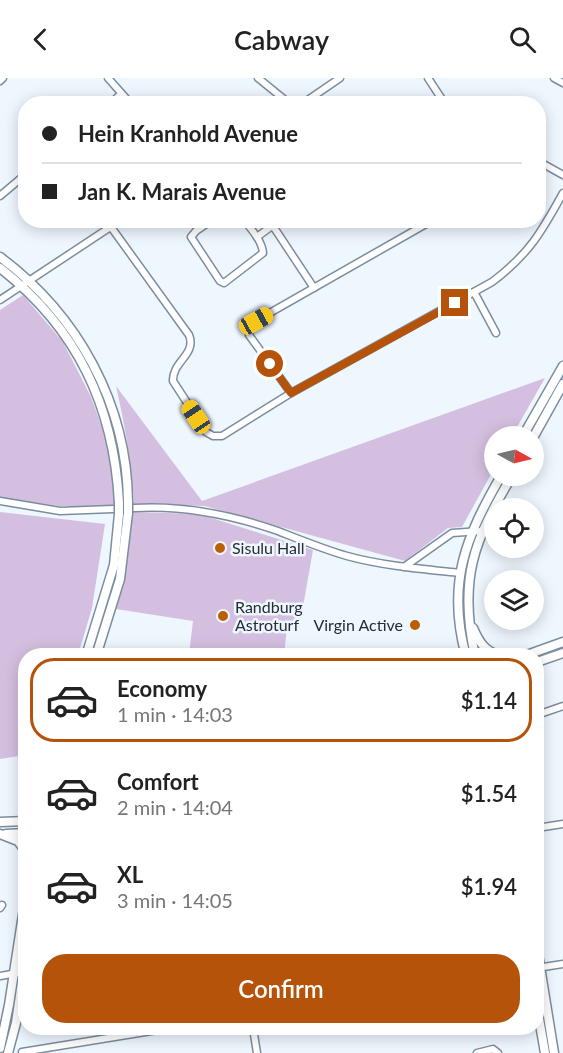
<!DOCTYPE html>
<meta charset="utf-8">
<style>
body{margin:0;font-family:Lato,sans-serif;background:#f2f2f2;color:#222;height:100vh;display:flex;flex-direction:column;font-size:22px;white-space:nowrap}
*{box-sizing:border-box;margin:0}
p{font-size:20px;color:#767676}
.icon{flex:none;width:33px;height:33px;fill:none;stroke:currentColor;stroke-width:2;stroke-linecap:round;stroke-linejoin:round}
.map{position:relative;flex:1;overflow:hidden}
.drawer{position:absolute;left:18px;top:570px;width:526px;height:387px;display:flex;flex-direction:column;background:#fff;border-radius:24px;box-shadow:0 3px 15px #0003}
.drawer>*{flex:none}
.banner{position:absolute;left:18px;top:18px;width:528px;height:132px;border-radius:24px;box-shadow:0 3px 15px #0003;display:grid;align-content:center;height:132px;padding:0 24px;background:#fff}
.needle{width:39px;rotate:98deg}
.controls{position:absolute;left:484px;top:348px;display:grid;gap:12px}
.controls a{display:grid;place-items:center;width:60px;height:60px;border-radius:50%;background:#fff;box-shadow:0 3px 15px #0003;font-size:30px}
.end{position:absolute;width:27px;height:27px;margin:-14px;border:8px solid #b45309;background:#fff;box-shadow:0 0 0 3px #fff}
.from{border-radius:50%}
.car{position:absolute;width:18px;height:36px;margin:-18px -9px;border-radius:8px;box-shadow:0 0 4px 2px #0007;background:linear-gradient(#f5c518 24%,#345 0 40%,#f5c518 0 76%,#345 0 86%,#f5c518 0)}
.banner b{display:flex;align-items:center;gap:21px;height:57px;font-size:22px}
.banner b+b{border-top:2px solid #e0e0e0}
.banner i{width:15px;height:15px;background:#222}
ul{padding:10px 0 0;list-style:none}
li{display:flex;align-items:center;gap:18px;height:84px;margin:0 12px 9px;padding:0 12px;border:3px solid transparent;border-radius:24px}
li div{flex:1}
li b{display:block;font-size:22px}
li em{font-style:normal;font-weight:600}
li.current{border-color:#b45309}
li>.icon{width:54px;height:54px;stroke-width:1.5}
.action{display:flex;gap:12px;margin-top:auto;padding:12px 24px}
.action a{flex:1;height:69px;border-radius:24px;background:#b45309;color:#fff;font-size:24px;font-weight:600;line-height:69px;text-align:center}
header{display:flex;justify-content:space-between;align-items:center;height:78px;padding:0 24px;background:#fff;font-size:27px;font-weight:600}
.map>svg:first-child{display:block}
.green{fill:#d5bfe0}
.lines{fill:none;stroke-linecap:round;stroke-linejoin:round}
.street-casing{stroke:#7c8d9f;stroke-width:9}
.secondary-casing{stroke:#7c8d9f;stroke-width:11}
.street{stroke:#fff;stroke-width:6}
.secondary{stroke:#fff;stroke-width:8}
.secondary-bridge-casing{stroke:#7c8d9f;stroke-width:11;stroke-linecap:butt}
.secondary-bridge{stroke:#fff;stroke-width:8}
.route{stroke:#b45309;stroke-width:8}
.poi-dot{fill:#ba5f03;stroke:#eef6fe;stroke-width:2}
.labels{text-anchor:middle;stroke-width:5;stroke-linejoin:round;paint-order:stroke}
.poi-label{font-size:16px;fill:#252c33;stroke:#eef6fe;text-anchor:start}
</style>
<header><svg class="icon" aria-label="back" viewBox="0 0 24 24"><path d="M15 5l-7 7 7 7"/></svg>Cabway<svg class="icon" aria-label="search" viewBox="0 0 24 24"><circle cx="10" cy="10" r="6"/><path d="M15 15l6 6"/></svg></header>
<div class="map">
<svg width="563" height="975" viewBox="0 0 563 975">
<rect width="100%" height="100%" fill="#eef6fe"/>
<!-- green -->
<g class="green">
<polygon points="23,217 63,264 91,319 106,360 113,393 116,429 59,428 0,420 0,232"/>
<path d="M545,300l-33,58h-17v31l-33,60 -14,1 -43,33 -200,-55 -71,-1c-2,-41 -9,-79 -18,-119l86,115z"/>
<polygon points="0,434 105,446 92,530 78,577 26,578 25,677 0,681"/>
<polygon points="132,434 199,436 313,472 299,551 287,550 284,577 189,577 193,543 116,531"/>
</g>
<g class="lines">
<!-- street casing -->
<g class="street-casing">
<g id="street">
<polyline points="108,0 131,26"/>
<polyline points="258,0 290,26"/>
<polyline points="428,0 445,26"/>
<polyline points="554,0 563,5"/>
<polyline points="0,3 3,0"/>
<polyline points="110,26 121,16"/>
<polyline points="302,26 340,0"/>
<polyline points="538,83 563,97"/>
<polyline points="0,118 26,96"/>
<path d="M212,142l-16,11 -5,6 29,44 4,2 39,-30c-1,-12 -11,-23 -19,-33"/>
<polyline points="269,142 314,210"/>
<path d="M111,149l78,108c8,19 -17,27 -16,46l33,51 7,4h9l69,-43 201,-111c37,-28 49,-49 71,-89"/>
<polyline points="257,159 280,142"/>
<polyline points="474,214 496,255"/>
<polyline points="0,222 121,142"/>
<polyline points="291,315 249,257 249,250 252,245 433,142"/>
<polyline points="0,423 60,433 113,431"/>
<path d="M134,430c49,-3 98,7 144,23 23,9 45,18 69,25 37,10 75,13 113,17"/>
<polyline points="404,489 452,455 481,453"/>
<polyline points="537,637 563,628"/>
<polyline points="537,750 563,746"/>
<polyline points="0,830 2,827"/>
<polyline points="537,890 563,886"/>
<polyline points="0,898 17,895"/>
<polyline points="253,950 257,975"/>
<polyline points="22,974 170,950"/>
<polyline points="477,975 493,971 498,975"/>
</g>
</g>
<!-- secondary casing -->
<g class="secondary-casing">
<g id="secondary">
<path d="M0,179c78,58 127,147 128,245"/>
<path d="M0,190c77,60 114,138 119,235"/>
<polyline points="523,358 563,288"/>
<polyline points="534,358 563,306"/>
<polyline points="492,436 491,444 495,451"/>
<path d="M473,550c6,14 12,24 28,28"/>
<polyline points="86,578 114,487 119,436"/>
<polyline points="96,578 120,501 128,435"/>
<path d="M466,578c-20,-73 0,-119 35,-180"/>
<path d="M475,578c-17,-77 -1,-116 37,-180"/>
<polyline points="524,578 563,564"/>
<polyline points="537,584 563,575"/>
<polyline points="0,744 26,743"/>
<polyline points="0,756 18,763 26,774"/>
<polyline points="6,756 26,755"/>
<polyline points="537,870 554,975"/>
<polyline points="537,929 545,975"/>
<polyline points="0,970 9,927 26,817"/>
<polyline points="8,975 16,945 26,876"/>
</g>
</g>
<!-- street -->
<use href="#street" class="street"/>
<!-- secondary -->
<use href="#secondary" class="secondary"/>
<!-- secondary-bridge casing -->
<g class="secondary-bridge-casing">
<g id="secondary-bridge">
<polyline points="128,424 128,435"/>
<polyline points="119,436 119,425"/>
</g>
</g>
<!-- secondary-bridge -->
<use href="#secondary-bridge" class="secondary-bridge"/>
</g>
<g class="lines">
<!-- route -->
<polyline class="route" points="270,286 291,315 455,225"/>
</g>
<!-- markers -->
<g class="poi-dot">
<circle cx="220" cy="470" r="6"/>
<circle cx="223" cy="538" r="6"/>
<circle cx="415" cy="547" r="6"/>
</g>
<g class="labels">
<!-- poi labels -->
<g class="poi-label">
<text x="232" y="476">Sisulu Hall</text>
<text x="235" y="535">Randburg<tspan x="235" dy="18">Astroturf</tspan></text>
<text x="403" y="553" text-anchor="end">Virgin Active</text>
</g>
</g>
</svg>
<div class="controls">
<a><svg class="needle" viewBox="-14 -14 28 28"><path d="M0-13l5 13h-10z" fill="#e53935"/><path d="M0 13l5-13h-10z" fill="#767676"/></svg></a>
<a><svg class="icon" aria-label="locate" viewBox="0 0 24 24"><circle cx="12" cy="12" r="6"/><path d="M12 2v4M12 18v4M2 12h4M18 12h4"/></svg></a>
<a><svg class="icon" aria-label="layers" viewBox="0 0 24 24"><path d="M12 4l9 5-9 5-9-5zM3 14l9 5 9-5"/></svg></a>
</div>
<i class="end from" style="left:270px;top:286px"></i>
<i class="end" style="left:455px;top:225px"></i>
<i class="car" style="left:256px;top:243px;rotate:61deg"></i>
<i class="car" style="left:196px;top:339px;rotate:326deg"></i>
<div class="banner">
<b><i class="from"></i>Hein Kranhold Avenue</b>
<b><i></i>Jan K. Marais Avenue</b>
</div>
<section class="drawer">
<ul>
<li class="current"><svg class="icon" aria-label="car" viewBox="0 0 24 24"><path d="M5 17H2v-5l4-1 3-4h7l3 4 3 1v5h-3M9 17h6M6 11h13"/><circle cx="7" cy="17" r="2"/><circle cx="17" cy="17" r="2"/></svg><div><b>Economy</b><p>1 min · 14:03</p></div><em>$1.14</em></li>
<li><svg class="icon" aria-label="car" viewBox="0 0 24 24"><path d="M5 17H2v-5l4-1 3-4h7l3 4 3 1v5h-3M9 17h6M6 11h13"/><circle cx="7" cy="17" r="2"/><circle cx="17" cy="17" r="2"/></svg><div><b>Comfort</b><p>2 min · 14:04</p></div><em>$1.54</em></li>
<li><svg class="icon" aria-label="car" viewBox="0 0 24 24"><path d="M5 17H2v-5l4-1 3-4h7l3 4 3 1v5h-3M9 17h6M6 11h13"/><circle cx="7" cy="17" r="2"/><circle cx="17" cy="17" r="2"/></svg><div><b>XL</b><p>3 min · 14:05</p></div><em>$1.94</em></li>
</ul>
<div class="action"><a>Confirm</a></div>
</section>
</div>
